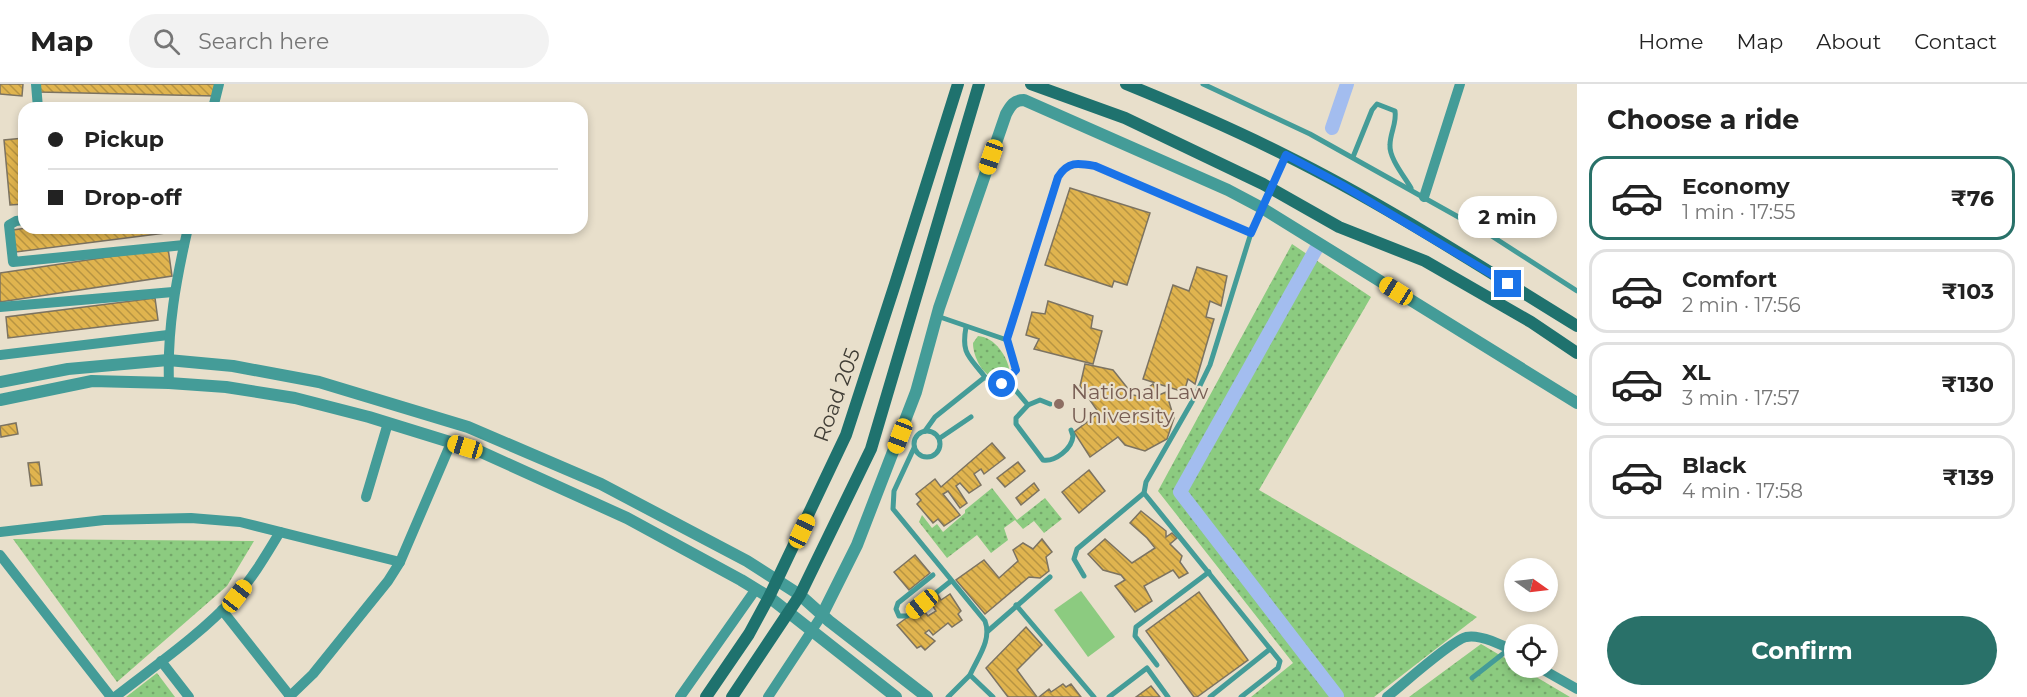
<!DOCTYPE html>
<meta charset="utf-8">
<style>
body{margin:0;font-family:Montserrat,sans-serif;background:#f2f2f2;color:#222;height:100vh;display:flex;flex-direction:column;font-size:22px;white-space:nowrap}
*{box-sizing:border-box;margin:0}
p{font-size:20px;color:#767676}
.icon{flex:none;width:33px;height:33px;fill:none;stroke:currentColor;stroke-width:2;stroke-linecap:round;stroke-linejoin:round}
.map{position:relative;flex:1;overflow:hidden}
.details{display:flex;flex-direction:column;background:#fff;width:450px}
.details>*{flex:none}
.hud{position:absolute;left:18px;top:18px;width:570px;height:132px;border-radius:18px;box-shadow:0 3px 9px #0003;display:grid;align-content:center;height:132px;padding:0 30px;background:#fff}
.needle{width:39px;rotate:104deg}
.controls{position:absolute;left:1504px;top:474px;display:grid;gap:12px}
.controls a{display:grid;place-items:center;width:54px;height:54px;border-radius:50%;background:#fff;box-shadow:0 3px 9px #0003;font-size:30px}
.end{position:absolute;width:27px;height:27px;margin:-14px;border:8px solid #1a73e8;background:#fff;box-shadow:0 0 0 3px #fff}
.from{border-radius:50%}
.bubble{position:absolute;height:42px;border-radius:21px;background:#fff;box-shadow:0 3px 9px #0003;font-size:20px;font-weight:700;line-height:42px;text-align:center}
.car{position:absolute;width:18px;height:36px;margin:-18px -9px;border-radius:8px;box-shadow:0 0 4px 2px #0007;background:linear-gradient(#f5c518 24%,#345 0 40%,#f5c518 0 76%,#345 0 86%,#f5c518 0)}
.hud b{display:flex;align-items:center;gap:21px;height:57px;font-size:22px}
.hud b+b{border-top:2px solid #e0e0e0}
.hud i{width:15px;height:15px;background:#222}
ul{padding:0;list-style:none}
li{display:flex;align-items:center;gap:18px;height:84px;margin:0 12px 9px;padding:0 18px;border:3px solid #e0e0e0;border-radius:18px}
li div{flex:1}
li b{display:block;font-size:22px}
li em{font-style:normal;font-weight:700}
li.on{border-color:#297169}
li>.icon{width:54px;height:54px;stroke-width:1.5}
h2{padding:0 30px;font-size:27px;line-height:72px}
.button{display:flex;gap:12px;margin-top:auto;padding:12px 30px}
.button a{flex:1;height:69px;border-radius:36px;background:#297169;color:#fff;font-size:24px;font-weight:700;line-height:69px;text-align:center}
header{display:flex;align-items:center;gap:36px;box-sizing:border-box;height:84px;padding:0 30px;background:#fff;border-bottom:2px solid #e0e0e0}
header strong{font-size:28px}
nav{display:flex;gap:33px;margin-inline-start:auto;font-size:21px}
.search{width:420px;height:54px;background:#f2f2f2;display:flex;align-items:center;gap:15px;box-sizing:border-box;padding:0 21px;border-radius:33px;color:#767676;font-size:22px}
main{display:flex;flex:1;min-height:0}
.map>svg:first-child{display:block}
.park{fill:url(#park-dots)}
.pitch{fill:#8ccb80}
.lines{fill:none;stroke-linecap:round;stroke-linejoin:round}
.canal{stroke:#a3bdef;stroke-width:14}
.building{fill:url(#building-back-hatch);stroke:#7c7361;stroke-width:1.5}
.service{stroke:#449c98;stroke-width:5}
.minor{stroke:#449c98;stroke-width:10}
.tertiary{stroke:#449c98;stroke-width:12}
.secondary{stroke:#1f726e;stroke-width:12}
.route{stroke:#1a73e8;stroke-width:8}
.education-dot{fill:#8d6e63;stroke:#e8dfcb;stroke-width:2}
.labels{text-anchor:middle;stroke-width:4.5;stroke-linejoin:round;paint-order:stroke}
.education-label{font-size:21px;fill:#785e54;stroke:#e8dfcb;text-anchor:start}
.street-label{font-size:21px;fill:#403d35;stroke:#e8dfcb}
</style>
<header>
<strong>Map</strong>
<div class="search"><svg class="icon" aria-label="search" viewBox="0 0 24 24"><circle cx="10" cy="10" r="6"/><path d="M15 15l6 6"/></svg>Search here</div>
<nav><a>Home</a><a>Map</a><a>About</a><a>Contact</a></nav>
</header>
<main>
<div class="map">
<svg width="1577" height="613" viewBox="0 0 1577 613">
<defs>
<pattern id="park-dots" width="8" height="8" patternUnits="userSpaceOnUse" patternTransform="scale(1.5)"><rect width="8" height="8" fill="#8ccb80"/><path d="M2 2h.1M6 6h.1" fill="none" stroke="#74a66a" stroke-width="1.8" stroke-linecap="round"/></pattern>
<pattern id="building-back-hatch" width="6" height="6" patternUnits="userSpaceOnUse" patternTransform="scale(1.5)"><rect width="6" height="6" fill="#e0b44f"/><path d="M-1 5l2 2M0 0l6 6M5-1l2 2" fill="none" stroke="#b79442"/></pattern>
</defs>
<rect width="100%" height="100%" fill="#e8dfcb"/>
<!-- park -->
<g class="park">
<polygon points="1292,160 1371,213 1259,406 1477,533 1374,613 1251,613 1293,579 1158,407"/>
<path d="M978,252c17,1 30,21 32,37 -20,17 -37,-12 -37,-30z"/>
<polygon points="992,404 1017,436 1045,414 1062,435 1044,449 1034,437 1023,445 1015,436 1004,444 1008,456 991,469 977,451 947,474 919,438 922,431 932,444 937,440 943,448 965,429 965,426"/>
<polygon points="13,455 254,457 227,502 117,598"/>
<polygon points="1481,560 1515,580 1515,584 1521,584 1570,613 1409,613"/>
<polygon points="157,589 175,613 126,613"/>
</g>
<!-- pitch -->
<polygon class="pitch" points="1081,507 1115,553 1088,573 1054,526"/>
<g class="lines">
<!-- canal -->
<g class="canal">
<polyline points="1332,44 1347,0"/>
<polyline points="1316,165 1180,408 1337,612 1336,613"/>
</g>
</g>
<!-- building -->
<g class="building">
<polygon points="0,0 23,0 22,12 0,10"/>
<polygon points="39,0 216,0 215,12 39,8"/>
<polygon points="24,54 24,120 10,121 4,56"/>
<polygon points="1070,104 1150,129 1127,201 1114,197 1112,203 1045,181"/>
<polygon points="27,144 165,144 165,149 16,168 13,146"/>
<polygon points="168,164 172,192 0,218 0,189"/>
<polygon points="1197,183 1227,192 1221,222 1210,217 1206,233 1214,235 1195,300 1188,295 1184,308 1143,295 1173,201 1189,207"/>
<polygon points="155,214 158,236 8,254 6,233"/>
<polygon points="1048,217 1093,232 1091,244 1102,247 1093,280 1034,265 1039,255 1026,251 1032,228 1045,230"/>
<polygon points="1085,280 1113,286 1133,311 1138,312 1153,300 1159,311 1166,308 1174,334 1167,355 1145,367 1125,361 1118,353 1090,373 1074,348 1099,329 1080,302"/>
<polygon points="16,339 18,350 1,353 0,342"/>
<polygon points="992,359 1005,374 984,390 981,385 974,390 981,401 969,409 960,399 956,402 967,419 960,424 948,407 943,410 960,431 944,442 938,435 933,439 917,420 921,416 916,410 935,395 941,403"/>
<polygon points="39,378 42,401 31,402 28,379"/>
<polygon points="1018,378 1025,387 1005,403 997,394"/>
<polygon points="1089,386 1105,407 1079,429 1062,408"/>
<polygon points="1034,399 1039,406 1021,421 1016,414"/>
<polygon points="1141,427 1166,447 1166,453 1172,449 1177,454 1170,460 1182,472 1180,478 1188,489 1179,494 1173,486 1144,502 1152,517 1135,528 1115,502 1125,496 1121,491 1103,486 1088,470 1105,455 1132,479 1155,464 1147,454 1130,439"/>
<polygon points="1042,455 1052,468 1046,473 1049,487 1040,494 1029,493 985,530 956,496 984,476 999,494 1018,477 1013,466 1023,459 1033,465"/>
<polygon points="915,471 930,489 909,506 894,488"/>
<polygon points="1199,508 1248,576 1197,613 1194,613 1146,547"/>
<polygon points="950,510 961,527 958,530 962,536 952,543 948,539 933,551 929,546 925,549 935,557 925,566 921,562 917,564 897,541 921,523 928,532 936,527 931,519 938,511 941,516"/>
<polygon points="1026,543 1042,561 1017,586 1037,613 1008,613 986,584"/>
<polygon points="1063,600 1066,603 1071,600 1081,613 1039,613 1049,605 1051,608"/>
<polygon points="1151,602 1160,613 1136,613"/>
</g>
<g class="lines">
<!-- service -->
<g class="service">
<polyline points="1203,0 1310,50 1487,149 1577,207"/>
<path d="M1353,73l19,-47 5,-6 18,7c2,12 -5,22 -5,34 -1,13 14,31 21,43"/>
<path d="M937,232l70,24 50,-163c11,-16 21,-14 38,-11l156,67"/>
<polyline points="1007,256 1016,286 1007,296"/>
<path d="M985,293l7,6 5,2 10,-5 21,25 -12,13v6l27,36c12,2 29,-11 30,-24l-2,-6"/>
<polyline points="1028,321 1040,316 1050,320"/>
<circle cx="927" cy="360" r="13"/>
<path d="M925,347l10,-14 50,-40c-16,-21 -24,-23 -19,-50"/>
<polyline points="940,354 971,333"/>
<path d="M914,364l-20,43 -1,18 92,112c7,19 -7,36 -15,54"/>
<polyline points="933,491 898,519 896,525 899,532 907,532 951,497"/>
<polyline points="1084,492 1074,475 1077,465 1144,409"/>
<polyline points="1016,521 1094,613"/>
<polyline points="988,547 1050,493"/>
<polyline points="1157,581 1135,552 1136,543 1209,488"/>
<polyline points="1472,594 1509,565"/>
<polyline points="948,613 970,591 993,613"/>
<polyline points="1109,613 1147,584 1168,613"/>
<polyline points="1210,613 1270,565"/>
<polyline points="1241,613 1278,584 1280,577 1144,409 1146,398 1193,316 1210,281 1251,149 1286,71"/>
</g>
<!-- minor -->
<g class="minor">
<polyline points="36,0 38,24"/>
<polyline points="213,24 219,0"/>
<polyline points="1424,113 1460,0"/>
<polyline points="24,136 16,137 9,141 13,178 184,161"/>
<polyline points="0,223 173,208"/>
<polyline points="0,271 168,251"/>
<path d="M169,299c-2,-54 7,-103 19,-155"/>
<polyline points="366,413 388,339"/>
<polyline points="0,448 104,436 191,434 240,438 400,478 451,359"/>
<polyline points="0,471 111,613"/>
<polyline points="222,526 290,612"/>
<polyline points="161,577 189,613"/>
<polyline points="1540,584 1577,605"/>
<path d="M115,613c41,-32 85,-62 120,-100 18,-19 31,-42 45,-65"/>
<polyline points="289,613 313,590 388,497 400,478"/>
<polyline points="680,613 756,505"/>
<polyline points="768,613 822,531"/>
<path d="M1387,613c15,-12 64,-56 79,-60 14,-3 37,8 49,15"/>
</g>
<!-- tertiary -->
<g class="tertiary">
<polyline points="0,298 68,285 168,276 233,282 319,298 468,343 601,400 747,477 800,511 829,537 927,613"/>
<polyline points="0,316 92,297 169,299 226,303 295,314 369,333 479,367 627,434 741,496 769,513 896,613"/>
<path d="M822,531l35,-70 59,-153 23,-84 67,-194c5,-9 8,-14 18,-14l204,90 34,18 315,195"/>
</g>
<!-- secondary -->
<g class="secondary">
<polyline points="1031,0 1125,34 1263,100 1339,143 1425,177 1531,238 1577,269"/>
<path d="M1126,0c54,22 107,45 159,71 101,50 196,112 292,171"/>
<polyline points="706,613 749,550 769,513 846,351 896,197 958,0"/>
<polyline points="732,613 800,511 871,365 979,0"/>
</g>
</g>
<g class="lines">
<!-- route -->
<path class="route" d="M1002,300l14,-14 -9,-31 51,-162c10,-16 20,-14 37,-11l156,67 35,-78 56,30 166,99"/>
</g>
<!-- markers -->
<circle class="education-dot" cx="1059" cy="320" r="6"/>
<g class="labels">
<!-- education labels -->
<g class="education-label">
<text x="1071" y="315">National Law<tspan x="1071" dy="24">University</tspan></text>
</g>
<!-- street labels -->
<g class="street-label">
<text transform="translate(837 311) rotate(-70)" y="7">Road 205</text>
</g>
</g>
</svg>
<div class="controls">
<a><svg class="needle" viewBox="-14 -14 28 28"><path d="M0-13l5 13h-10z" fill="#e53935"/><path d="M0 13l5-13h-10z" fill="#767676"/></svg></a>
<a><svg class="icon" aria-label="locate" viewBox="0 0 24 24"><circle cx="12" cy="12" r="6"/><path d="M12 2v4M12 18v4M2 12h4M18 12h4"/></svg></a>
</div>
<i class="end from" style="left:1002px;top:300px"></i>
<i class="end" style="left:1508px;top:200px"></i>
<div class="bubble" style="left:1458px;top:112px;width:99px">2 min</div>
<i class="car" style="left:991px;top:73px;rotate:199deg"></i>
<i class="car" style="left:1396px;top:207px;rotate:302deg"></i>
<i class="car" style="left:900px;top:352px;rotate:201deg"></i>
<i class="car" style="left:465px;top:363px;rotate:287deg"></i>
<i class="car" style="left:802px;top:447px;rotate:25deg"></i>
<i class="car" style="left:237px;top:512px;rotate:38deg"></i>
<i class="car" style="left:922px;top:520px;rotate:231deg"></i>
<div class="hud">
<b><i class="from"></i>Pickup</b>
<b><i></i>Drop-off</b>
</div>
</div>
<section class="details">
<h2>Choose a ride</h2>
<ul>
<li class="on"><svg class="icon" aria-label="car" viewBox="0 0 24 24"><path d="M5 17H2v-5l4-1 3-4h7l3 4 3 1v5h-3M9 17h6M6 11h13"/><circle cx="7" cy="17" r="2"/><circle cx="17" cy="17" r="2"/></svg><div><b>Economy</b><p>1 min · 17:55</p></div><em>₹76</em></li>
<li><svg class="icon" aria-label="car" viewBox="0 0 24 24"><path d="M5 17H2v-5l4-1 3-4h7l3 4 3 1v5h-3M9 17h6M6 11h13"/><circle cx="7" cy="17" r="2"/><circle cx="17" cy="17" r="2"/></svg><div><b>Comfort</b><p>2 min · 17:56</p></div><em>₹103</em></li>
<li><svg class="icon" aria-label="car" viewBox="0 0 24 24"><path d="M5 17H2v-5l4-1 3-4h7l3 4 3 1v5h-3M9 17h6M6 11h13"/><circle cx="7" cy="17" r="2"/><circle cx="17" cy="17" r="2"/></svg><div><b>XL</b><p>3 min · 17:57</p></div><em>₹130</em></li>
<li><svg class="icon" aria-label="car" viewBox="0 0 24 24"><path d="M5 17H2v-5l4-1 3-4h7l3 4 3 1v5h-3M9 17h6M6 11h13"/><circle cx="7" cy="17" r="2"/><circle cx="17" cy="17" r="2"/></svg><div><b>Black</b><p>4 min · 17:58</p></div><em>₹139</em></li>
</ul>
<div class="button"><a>Confirm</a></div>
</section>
</main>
